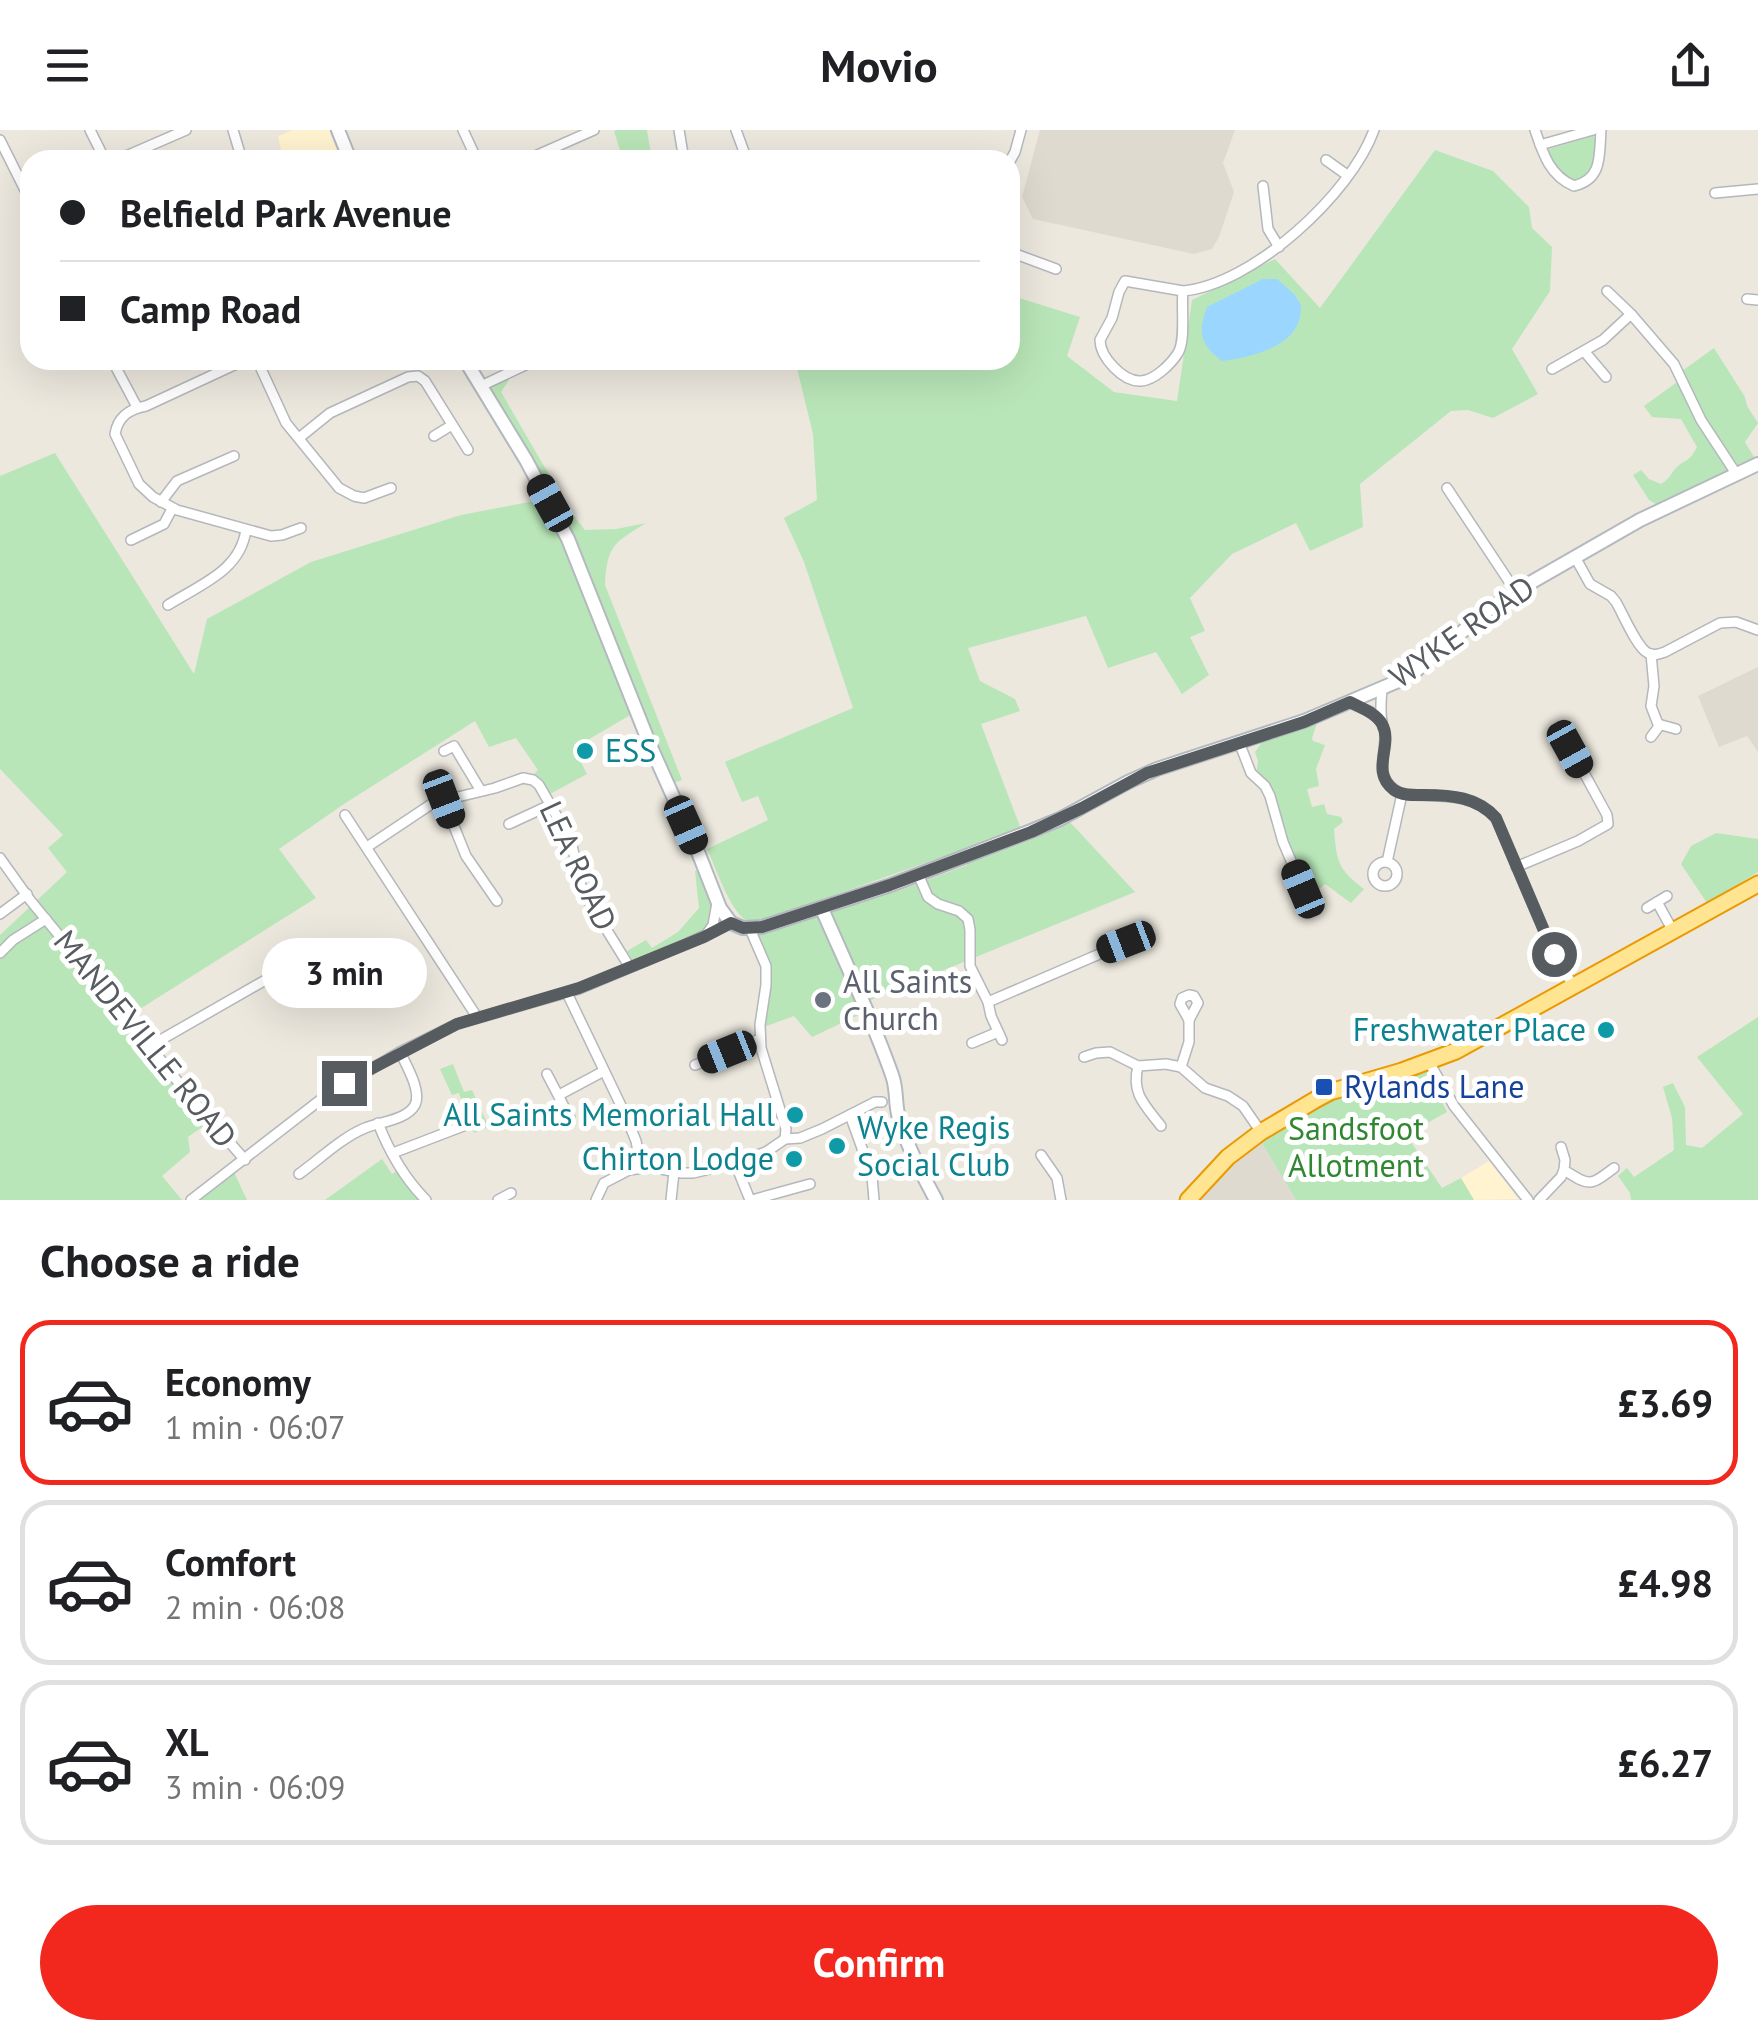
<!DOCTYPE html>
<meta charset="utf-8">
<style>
body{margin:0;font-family:"PT Sans",sans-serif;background:#f2f2f2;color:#202124;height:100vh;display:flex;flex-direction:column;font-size:38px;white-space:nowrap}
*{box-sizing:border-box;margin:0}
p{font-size:32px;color:#757577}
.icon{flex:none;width:55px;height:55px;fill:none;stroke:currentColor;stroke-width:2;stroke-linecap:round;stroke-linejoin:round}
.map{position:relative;height:1070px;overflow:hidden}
.sheet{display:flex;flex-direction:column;background:#fff;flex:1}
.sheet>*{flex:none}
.top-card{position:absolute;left:20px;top:20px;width:1000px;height:220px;border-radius:30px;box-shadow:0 10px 40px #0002;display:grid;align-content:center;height:220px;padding:0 40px;background:#fff}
.end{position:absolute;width:45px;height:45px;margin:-22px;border:12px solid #575c60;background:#fff;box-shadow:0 0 0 5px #fff}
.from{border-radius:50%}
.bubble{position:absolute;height:70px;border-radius:35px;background:#fff;box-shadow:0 10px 40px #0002;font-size:32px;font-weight:700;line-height:70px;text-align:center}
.car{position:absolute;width:30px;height:60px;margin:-30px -15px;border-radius:12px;box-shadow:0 0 8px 2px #0007;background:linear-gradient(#222 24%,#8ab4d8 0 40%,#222 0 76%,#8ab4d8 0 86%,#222 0)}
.top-card b{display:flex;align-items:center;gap:35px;height:95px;font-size:38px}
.top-card b+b{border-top:2px solid #e0e0e0}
.top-card i{width:25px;height:25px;background:#202124}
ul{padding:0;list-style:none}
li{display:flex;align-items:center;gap:30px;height:165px;margin:0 20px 15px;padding:0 20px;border:5px solid #e0e0e0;border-radius:30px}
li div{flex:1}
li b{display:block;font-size:38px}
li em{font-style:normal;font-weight:700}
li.active{border-color:#f2271d}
li>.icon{width:90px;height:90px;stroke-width:1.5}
h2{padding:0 40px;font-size:45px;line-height:120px}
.cta{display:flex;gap:20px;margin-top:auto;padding:20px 40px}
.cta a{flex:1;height:115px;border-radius:60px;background:#f2271d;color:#fff;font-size:40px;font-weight:700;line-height:115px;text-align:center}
header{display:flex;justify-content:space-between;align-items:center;height:130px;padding:0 40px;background:#fff;font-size:45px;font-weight:700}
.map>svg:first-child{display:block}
.commercial{fill:#fff3d0}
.education{fill:#dedacf}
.green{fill:#b9e6b8}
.water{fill:#9bd6ff}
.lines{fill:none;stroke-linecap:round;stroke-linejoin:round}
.minor-casing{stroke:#b4b7bc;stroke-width:12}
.secondary-casing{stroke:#b4b9bf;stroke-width:16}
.trunk-casing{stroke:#ea9a00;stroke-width:19}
.minor{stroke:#fff;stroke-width:9}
.secondary{stroke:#fff;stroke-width:12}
.trunk{stroke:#ffe491;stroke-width:15}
.route{stroke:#575c60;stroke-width:12}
.culture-dot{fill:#0f9aa8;stroke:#fff;stroke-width:4}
.worship-dot{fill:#6b7280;stroke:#fff;stroke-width:4}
.transit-dot{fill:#1a4fb4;stroke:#fff;stroke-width:4}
.labels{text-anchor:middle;stroke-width:10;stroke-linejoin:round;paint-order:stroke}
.street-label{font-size:32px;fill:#575c60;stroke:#fff}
.culture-label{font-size:32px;fill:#0d838f;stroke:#fff;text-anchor:end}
.worship-label{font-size:32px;fill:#5b616d;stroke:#fff;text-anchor:start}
.transit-label{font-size:32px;fill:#164399;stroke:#fff;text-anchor:start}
.park-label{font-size:32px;fill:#308731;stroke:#fff}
</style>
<header><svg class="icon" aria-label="menu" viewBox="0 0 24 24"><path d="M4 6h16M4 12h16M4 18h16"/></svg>Movio<svg class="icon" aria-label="share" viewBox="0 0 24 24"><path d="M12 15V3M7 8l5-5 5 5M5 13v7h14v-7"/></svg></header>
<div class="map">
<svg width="1758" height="1070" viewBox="0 0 1758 1070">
<rect width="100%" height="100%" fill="#ece8de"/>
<!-- commercial -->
<g class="commercial">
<polygon points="293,0 329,0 341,30 283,30 278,6"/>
<polygon points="1489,1031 1518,1069 1474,1070 1461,1048"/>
</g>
<!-- education -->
<g class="education">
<polygon points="1040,0 1235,0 1223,33 1234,62 1219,107 1212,119 1194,124 1033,89 1022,67"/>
<polygon points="1758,537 1758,622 1747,606 1719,617 1698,566"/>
<polygon points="1260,1010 1296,1070 1191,1070 1230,1030"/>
</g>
<!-- green -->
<g class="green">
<polygon points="618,0 647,0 652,30 623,30 614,1"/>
<path d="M1593,6l3,2 -4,33 -14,11c-20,-6 -23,-15 -32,-32z"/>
<path d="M1435,20l58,21 36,36 3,21 20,19 -2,44 -38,58 26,45 -45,24 -25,-8 -17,1 -91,73 3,43 -53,24 -14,-28 -64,31 -42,44 15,33 -15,6 19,38 -27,19 -26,-42 -48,16 -22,-52 -118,32 12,33 35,18 5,12 -39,13 40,105 -260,92c-7,1 -9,2 -15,-1 -16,-9 -31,-54 -39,-71l61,-29 -10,-24 -16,6 -17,-40 128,-54 -49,-146 -20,-44 33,-18 -4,-66 -18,-74h215v-65l70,22 -13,39 47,36 63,9 15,-101 83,-41 45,49z"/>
<path d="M1714,218l31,49 2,9 11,17 -13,19 9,15 -98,47 -7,-4 -16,-25 8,-5 8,9 12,5c9,-5 9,-10 15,-16 10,-10 13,-5 21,-21l-16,-28 -29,-2 -8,-11 40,-29 -2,-6z"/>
<path d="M508,247l1,3 -8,12 69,119 15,19 31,-1 30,-6c-32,20 -39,22 -41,62l77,195 -10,4 -83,-212 -99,-182 2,-7z"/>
<polygon points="55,323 194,544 207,489 311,432 461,385 545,369 632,584 574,618 587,644 548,665 542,652 534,644 538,640 516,608 489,617 475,591 344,674 279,719 316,768 124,889 205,995 188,1007 190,1022 162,1046 182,1070 0,1070 0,805 67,742 48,718 63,705 0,639 0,346"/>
<path d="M1310,593h7l-5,15 1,3 12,4 -9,24 3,17 -12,3 5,18 12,-3 3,10 14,3 2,5 -9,7c3,33 3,39 30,60l-13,14 -26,-19 -8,7 -16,-11 -45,-104 2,-15 -3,-9 10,-14z"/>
<polygon points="1069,691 1135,762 866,872 865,882 812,907 794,886 764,897 770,840 772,838 758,804 891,760 893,763 967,735 967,732 1022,712"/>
<polygon points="1716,703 1758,709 1758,742 1707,773 1681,734 1691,716"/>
<path d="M695,741h5c5,13 15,33 11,48 -5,20 -59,34 -78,41l-6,-9 19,-11 6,8 26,-16 21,-24z"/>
<polygon points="1758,887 1758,1070 1631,1070 1630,1063 1618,1046 1627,1038 1634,1047 1674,1020 1672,988 1663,957 1673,953 1685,977 1686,1015 1702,1018 1743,984 1697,927"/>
<polygon points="453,934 464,962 472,960 489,997 474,1003 459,963 452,965 440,939"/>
<polygon points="1427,941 1447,982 1409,1003 1413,1015 1442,1058 1461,1048 1474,1070 1296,1070 1260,1010 1332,966 1379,959"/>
<polygon points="382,1029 392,1044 398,1040 423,1070 325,1070"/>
<polygon points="233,1040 247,1070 193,1070"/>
</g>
<!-- water -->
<path class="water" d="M1263,149h14l17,15 7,11c0,8 -1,17 -6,24 -13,21 -51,30 -73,32 -23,-17 -24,-29 -15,-54z"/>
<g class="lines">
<!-- minor casing -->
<g class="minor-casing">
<g id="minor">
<polyline points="90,0 105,30"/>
<polyline points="233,0 242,30"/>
<polyline points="463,0 477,30"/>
<polyline points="679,0 684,30"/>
<polyline points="736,0 747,30"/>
<path d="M1535,0c8,24 15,46 39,56 29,-7 25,-31 27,-56"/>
<polyline points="0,10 30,70"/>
<polyline points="1540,15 1593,0"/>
<polyline points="117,30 186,0"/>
<polyline points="526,30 594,0"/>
<polyline points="1326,30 1347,45"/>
<polyline points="1010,31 1015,22 1021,0"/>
<polyline points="1263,56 1268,99 1279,117"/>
<polyline points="1715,63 1758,59"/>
<polyline points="1010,122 1056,139"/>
<path d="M1183,161c-2,16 3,49 -5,62 -7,11 -23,27 -37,28 -18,1 -41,-24 -41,-41l12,-22 7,-26 6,-11 58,10c69,-6 168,-97 191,-161"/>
<polyline points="1607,161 1631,184"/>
<polyline points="1747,169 1758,170"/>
<polyline points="1584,221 1606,247"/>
<polyline points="112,230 137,277"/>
<path d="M245,230l-99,46c-16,3 -28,10 -31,28l24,50 14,13 24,13 94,26 11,-1 19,-7"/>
<polyline points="257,230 286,293 339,358 354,366 364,368 391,358"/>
<polyline points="1552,239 1603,210 1631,184 1674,234 1701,290 1737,345"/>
<polyline points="481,256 536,230"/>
<polyline points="434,306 452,295"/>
<polyline points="299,308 330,283 408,247 418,246 425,251 468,320"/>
<polyline points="1447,358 1516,462"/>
<polyline points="161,372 177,351 234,326"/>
<polyline points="131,410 164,394 172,379"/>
<path d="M1575,427l15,27 21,12 5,6c7,12 21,46 32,51 7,3 11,1 17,-1l55,-29 16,-1 22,8"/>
<path d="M168,475c33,-21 72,-34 78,-75"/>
<polyline points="1651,524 1654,556 1651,576 1658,594 1676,599"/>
<path d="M1382,559c-1,10 -2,22 0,33 1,11 3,4 3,16 -1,24 -11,42 17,56 33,4 70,-4 94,24l58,136 20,33"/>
<polyline points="1350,573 1371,582 1382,592"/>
<polyline points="1651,607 1660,595"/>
<polyline points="1239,612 1251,643 1265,656 1270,666 1283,712 1303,759"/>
<polyline points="444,621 454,616 481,661"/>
<polyline points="443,669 466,726 497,771"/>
<polyline points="345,685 477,887"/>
<polyline points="509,694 550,675"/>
<polyline points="367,717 433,673 495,658 523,648 533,650 539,655 571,711 582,760 629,836"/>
<polyline points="0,728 30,770 150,916 189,966 245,1030"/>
<polyline points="1387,732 1402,664"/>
<circle cx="1385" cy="744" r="12"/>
<polyline points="1516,737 1578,711 1608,694 1607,685 1571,619"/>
<polyline points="918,744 928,767 938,774 959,781 968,789 970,800 970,836 988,872 991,886 1002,910"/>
<polyline points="1657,772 1673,801"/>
<polyline points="1647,778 1667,766"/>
<polyline points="0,784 27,764"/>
<polyline points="750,799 766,836 766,855 760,895 761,918 786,999 785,1009"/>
<polyline points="706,805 713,795 717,773"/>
<polyline points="0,823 13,810 46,789"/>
<polyline points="567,863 625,984 636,1011 641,1037"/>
<polygon points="1189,865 1194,866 1198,873 1189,890 1180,874 1182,868"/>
<polyline points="988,872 1125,813"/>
<polyline points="972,913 998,902"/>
<polyline points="150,916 311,824 320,836"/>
<polyline points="1084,927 1096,923 1110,922 1138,936 1166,934 1181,937 1205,958 1228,966 1243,976 1261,1002"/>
<polyline points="1429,932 1454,976 1528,1070"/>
<polyline points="695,935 760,909"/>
<path d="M1138,936c-7,28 7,39 23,60"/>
<polyline points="1181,937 1189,912 1189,890"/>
<polyline points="547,944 570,988"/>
<polyline points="559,965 604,941"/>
<polyline points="850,985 872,1046 874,1070"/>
<path d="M378,993c11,28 27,56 48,77"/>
<path d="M1561,1017l4,13 -1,10c26,16 25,17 50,-2"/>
<polyline points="393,1023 466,995"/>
<polyline points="1041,1025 1057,1048 1061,1070"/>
<polyline points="735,1033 750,1070"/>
<path d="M299,1044c21,-15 42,-36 66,-46 14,-6 42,-8 50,-23 7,-14 -9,-40 -15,-53"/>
<polyline points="191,1070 324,967 400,922 457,894 579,859 686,814 731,793"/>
<polyline points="498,1070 511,1063"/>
<polyline points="596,1070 604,1053 629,1040 651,1037 682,1043 693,1043 735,1033 766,1022 785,1009 800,1008 822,999 875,972 882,972"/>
<polyline points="671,1070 674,1042"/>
<polyline points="752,1070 810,1054"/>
<polyline points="1539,1070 1561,1047 1564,1040"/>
</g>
</g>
<!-- secondary casing -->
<g class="secondary-casing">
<g id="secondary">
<polyline points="338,0 350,30"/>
<polyline points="465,230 526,330 568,409 650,615 698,722 720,778 731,793 743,798 762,797 891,755 1031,701 1060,689 1128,652 1157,639 1304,591 1396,552 1418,539 1488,480 1530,453 1640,390 1758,334"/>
<path d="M822,779c24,55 50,109 70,166 5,13 3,26 6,39 8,31 23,58 38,86"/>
</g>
</g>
<!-- trunk casing -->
<g class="trunk-casing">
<polyline id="trunk" points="1188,1070 1228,1027 1261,1002 1315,970 1330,962 1402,941 1456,921 1758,754"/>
</g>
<!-- minor -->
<use href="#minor" class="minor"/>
<!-- secondary -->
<use href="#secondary" class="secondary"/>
<!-- trunk -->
<use href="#trunk" class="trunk"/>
</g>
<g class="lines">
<!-- route -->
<path class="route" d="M344,953l113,-59 122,-36 125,-51 27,-14 12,5 19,-1 128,-42 141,-53 51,-24 65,-35 157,-51 46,-20c11,6 26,11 32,22 12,21 -13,47 12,66 9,6 20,5 30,5 28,0 53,2 72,23l58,136"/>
</g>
<!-- markers -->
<g class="culture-dot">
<circle cx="585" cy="621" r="10"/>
<circle cx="1606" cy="900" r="10"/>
<circle cx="795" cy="985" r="10"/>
<circle cx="837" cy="1016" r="10"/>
<circle cx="794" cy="1029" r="10"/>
</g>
<circle class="worship-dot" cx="823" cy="870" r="10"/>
<rect class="transit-dot" x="1314" y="947" width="20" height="20" rx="5"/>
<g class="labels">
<!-- street labels -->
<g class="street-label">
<text transform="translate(1462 502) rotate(-35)" y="11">WYKE ROAD</text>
<text transform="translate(578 736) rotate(65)" y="11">LEA ROAD</text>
<text transform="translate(145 909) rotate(51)" y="11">MANDEVILLE ROAD</text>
</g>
<!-- culture labels -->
<g class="culture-label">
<text x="605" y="632" text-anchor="start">ESS</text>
<text x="1586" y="911">Freshwater Place</text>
<text x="775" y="996">All Saints Memorial Hall</text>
<text x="857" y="1009" text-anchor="start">Wyke Regis<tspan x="857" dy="37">Social Club</tspan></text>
<text x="774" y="1040">Chirton Lodge</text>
</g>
<!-- worship labels -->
<g class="worship-label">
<text x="843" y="863">All Saints<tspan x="843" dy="37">Church</tspan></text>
</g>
<!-- transit labels -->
<g class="transit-label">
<text x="1344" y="968">Rylands Lane</text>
</g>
<!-- park labels -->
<g class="park-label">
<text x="1356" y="1010">Sandsfoot<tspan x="1356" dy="37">Allotment</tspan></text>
</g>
</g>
</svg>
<i class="end from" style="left:1554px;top:824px"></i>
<i class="end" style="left:344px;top:953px"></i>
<div class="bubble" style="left:262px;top:808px;width:165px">3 min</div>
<i class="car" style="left:550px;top:373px;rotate:331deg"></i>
<i class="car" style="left:1570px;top:619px;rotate:151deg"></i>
<i class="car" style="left:444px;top:669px;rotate:159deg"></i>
<i class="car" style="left:686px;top:695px;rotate:156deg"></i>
<i class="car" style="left:1303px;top:759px;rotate:337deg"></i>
<i class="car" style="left:1126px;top:812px;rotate:249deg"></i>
<i class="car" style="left:727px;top:922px;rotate:248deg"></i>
<div class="top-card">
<b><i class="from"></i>Belfield Park Avenue</b>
<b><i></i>Camp Road</b>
</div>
</div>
<section class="sheet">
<h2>Choose a ride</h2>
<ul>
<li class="active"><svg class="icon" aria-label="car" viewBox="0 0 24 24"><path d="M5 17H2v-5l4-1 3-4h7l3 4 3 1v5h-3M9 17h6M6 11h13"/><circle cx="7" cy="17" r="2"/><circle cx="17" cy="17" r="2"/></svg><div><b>Economy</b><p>1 min · 06:07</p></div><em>£3.69</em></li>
<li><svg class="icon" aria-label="car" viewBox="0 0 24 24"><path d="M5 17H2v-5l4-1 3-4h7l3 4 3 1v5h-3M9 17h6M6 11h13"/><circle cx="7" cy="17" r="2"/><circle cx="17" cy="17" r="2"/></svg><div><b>Comfort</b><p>2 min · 06:08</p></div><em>£4.98</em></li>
<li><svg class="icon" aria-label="car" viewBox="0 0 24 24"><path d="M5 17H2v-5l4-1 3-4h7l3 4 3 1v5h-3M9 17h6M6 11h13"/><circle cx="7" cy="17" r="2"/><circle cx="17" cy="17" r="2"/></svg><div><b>XL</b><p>3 min · 06:09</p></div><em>£6.27</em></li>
</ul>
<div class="cta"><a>Confirm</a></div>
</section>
